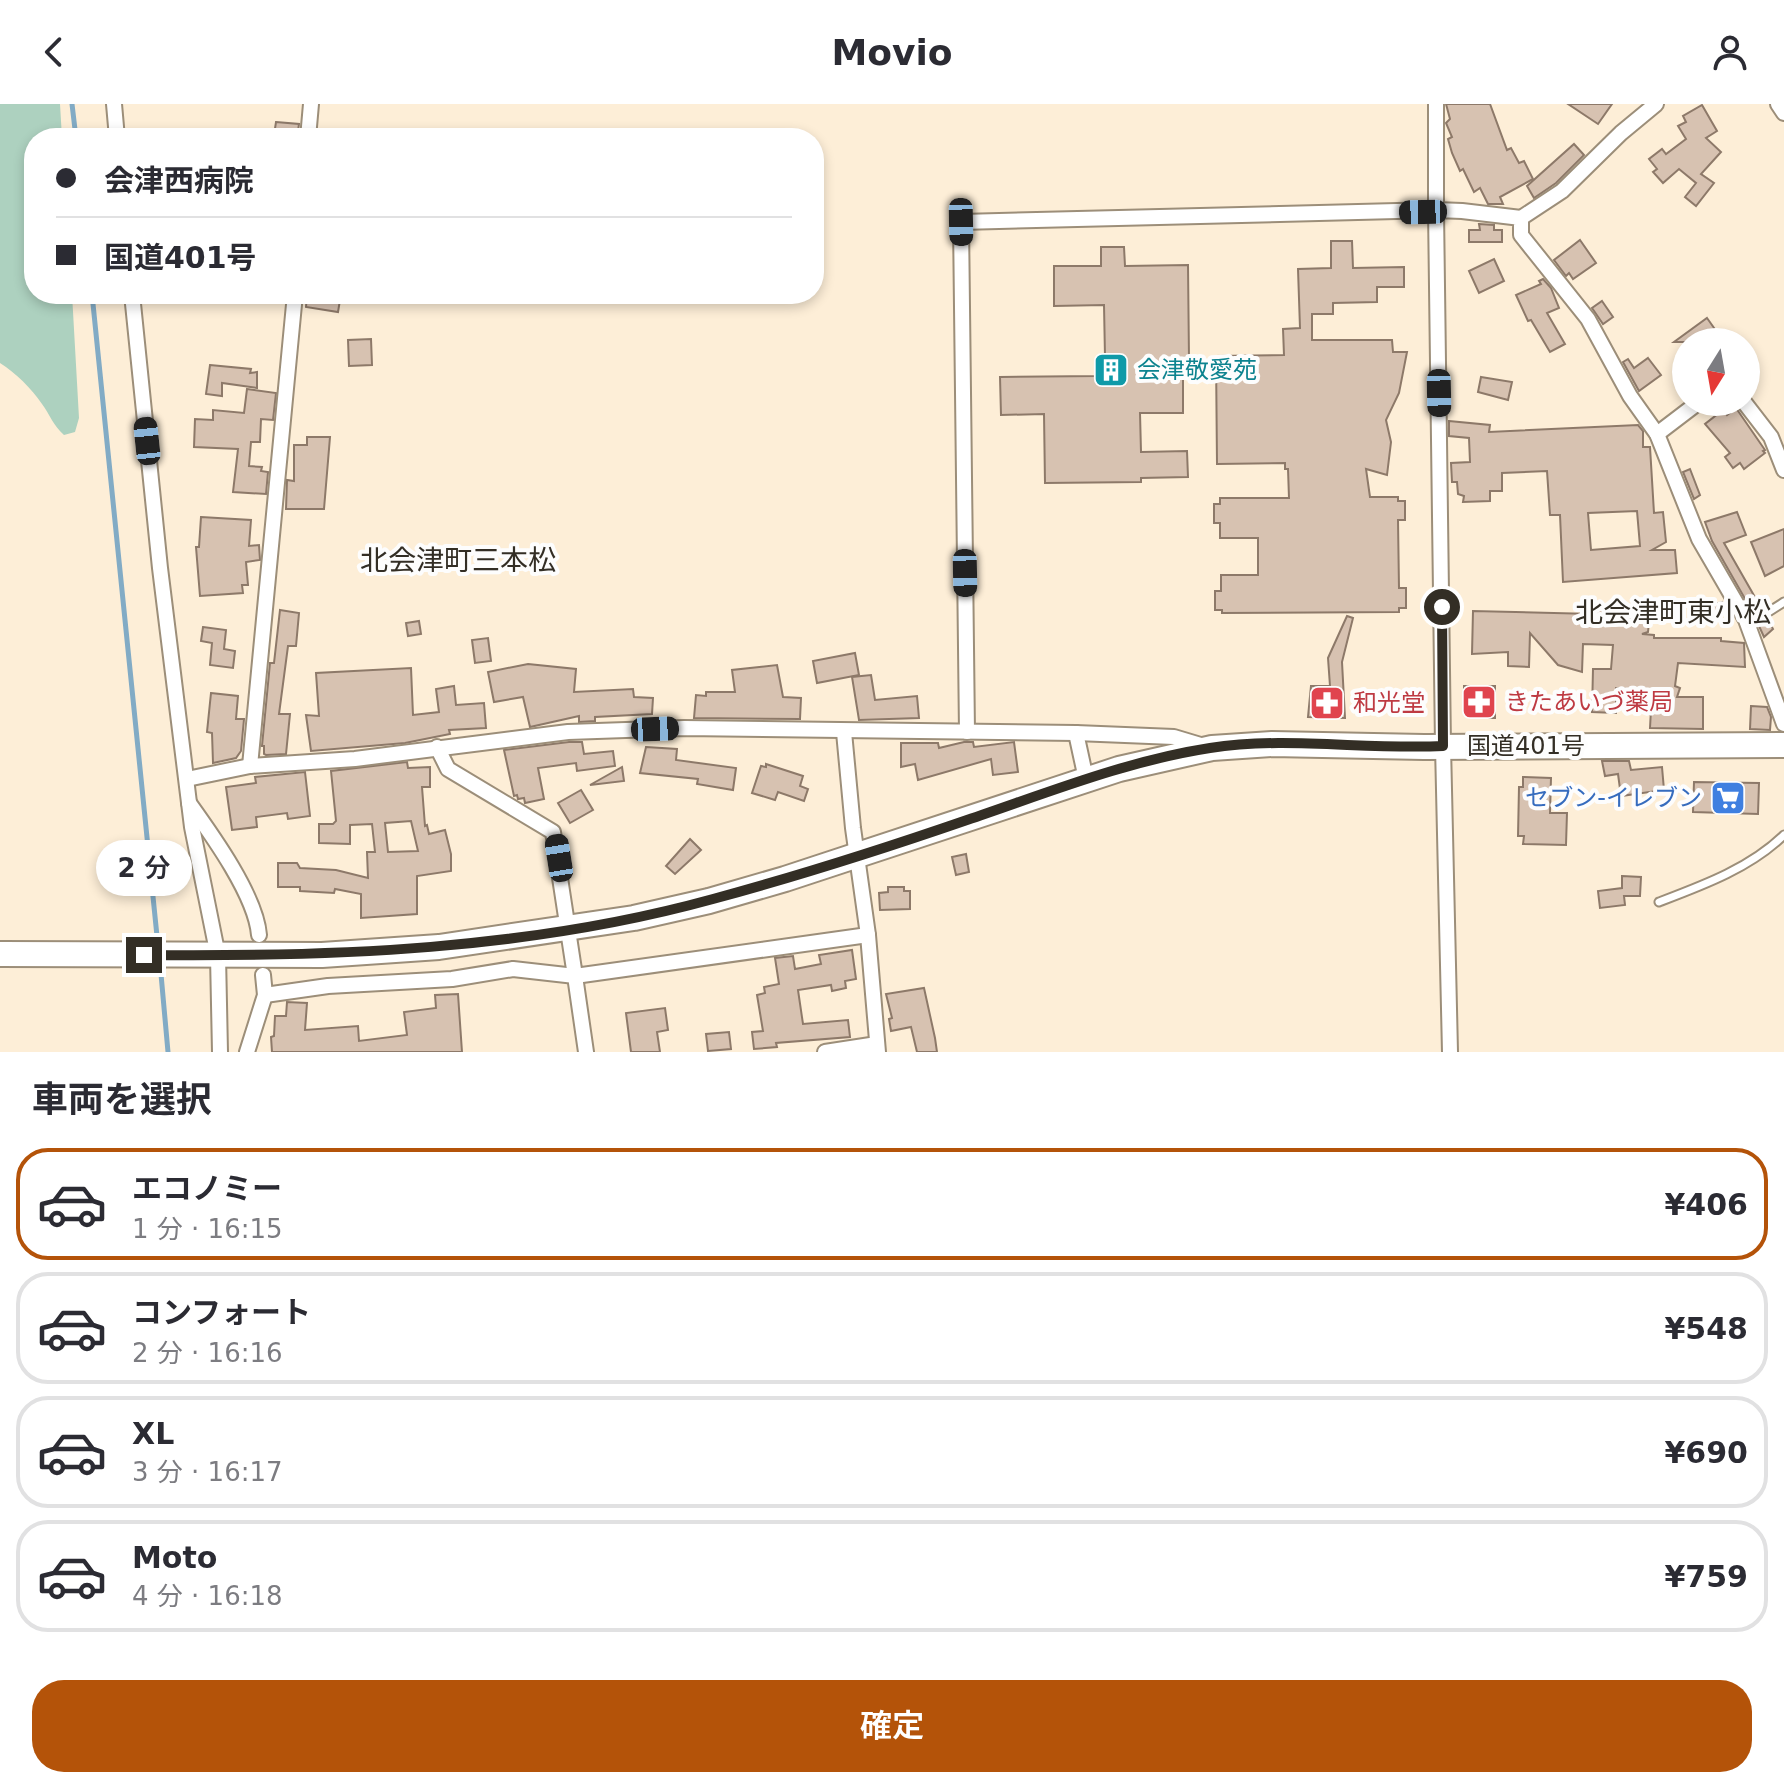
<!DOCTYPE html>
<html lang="ja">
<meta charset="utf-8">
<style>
body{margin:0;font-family:"DejaVu Sans","Noto Sans JP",sans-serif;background:#f2f2f3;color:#2b2b33;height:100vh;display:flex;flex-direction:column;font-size:30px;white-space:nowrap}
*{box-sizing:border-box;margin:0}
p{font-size:26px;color:#7c7c81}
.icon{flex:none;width:44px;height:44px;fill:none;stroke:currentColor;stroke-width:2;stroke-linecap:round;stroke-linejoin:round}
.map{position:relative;height:948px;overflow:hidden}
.side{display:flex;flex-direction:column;background:#fff;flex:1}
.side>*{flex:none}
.hud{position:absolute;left:24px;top:24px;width:800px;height:176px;border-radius:32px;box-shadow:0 4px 12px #0003;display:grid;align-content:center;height:176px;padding:0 32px;background:#fff}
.needle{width:52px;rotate:191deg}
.controls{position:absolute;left:1672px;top:224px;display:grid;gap:16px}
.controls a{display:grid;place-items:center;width:88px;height:88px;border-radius:50%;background:#fff;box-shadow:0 4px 12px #0003;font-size:40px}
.end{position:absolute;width:36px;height:36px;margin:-18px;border:10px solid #332e25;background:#fff;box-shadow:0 0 0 4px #fff}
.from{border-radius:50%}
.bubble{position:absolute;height:56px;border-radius:28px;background:#fff;box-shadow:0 4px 12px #0003;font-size:26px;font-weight:600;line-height:56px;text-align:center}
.car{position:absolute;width:24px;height:48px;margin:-24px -12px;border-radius:10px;box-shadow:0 0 6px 2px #0007;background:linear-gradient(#222 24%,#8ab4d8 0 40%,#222 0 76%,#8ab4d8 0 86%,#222 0)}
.hud b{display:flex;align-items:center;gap:28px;height:76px;font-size:30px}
.hud b+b{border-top:2px solid #e1e1e2}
.hud i{width:20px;height:20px;background:#2b2b33}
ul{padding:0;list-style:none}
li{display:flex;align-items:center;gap:24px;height:112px;margin:0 16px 12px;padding:0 16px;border:4px solid #e1e1e2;border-radius:32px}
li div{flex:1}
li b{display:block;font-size:30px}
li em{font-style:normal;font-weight:600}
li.active{border-color:#b45309}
li>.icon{width:72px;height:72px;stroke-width:1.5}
h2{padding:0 32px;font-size:36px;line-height:96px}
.cta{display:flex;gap:16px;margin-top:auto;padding:16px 32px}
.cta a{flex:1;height:92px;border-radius:32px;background:#b45309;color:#fff;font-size:32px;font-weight:600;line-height:92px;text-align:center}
header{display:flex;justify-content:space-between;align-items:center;height:104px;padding:0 32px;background:#fff;font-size:36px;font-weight:600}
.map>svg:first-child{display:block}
.green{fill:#add1bf}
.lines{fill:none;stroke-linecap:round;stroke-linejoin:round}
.stream{stroke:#82abc5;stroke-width:5}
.building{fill:#d7c2b1;stroke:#8d7969;stroke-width:2;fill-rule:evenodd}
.lane-casing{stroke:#9c8e79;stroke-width:11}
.street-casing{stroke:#9c8e79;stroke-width:18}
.highway-casing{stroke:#9c8e79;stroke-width:28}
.lane{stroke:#fff;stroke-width:7}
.street{stroke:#fff;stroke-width:14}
.highway{stroke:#fff;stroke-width:24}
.route{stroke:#332e25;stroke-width:10}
.labels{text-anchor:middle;stroke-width:8;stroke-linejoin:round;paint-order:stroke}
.culture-label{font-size:24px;fill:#0d838f;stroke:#fdfdfd;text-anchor:start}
.health-label{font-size:24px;fill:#be3a42;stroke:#fdfdfd;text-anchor:start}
.street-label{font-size:24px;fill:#332e25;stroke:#fdfdfd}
.shop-label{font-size:24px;fill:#366cbe;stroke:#fdfdfd;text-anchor:end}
.quarter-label{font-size:28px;fill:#332e25;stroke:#fdfdfd}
</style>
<header><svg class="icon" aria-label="back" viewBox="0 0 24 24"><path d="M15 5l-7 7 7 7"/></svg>Movio<svg class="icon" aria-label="person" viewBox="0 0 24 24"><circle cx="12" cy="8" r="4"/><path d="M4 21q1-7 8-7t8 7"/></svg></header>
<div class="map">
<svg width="1784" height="948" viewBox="0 0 1784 948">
<rect width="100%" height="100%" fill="#fdeed7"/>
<!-- green -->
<path class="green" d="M0,0h60l2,34h-28v156h38l7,124 -4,14 -11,3c-11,-10 -14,-20 -22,-31 -11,-16 -26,-31 -42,-41z"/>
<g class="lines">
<!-- stream -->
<g class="stream">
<polyline points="72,0 76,34"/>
<polyline points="92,190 158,842"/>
<polyline points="160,859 168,948"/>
</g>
</g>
<!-- building -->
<g class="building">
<polygon points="1446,0 1490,0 1507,46 1511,44 1519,59 1524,57 1533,75 1500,93 1503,100 1488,100 1480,84 1474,88 1463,65 1460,67 1452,49 1448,35 1452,33 1446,19 1450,15"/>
<polygon points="1568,0 1612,0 1598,20"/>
<polygon points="1702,1 1717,27 1706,34 1721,48 1701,70 1714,79 1696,102 1685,93 1696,79 1679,65 1663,79 1653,68 1657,65 1649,55 1662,45 1666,50 1686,35 1678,22 1686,18 1683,12"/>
<polygon points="276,18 299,20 297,34 274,31"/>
<polygon points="1574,40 1584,51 1556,79 1534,94 1527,82"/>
<polygon points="1479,120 1494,121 1494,126 1502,126 1502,138 1469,138 1469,126 1480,126"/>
<polygon points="1580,136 1596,159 1573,175 1569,169 1566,172 1554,156"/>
<polygon points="1331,137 1352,137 1353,164 1404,163 1404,183 1377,183 1377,198 1333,199 1333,210 1312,210 1312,236 1392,236 1393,248 1407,248 1399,289 1386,316 1391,338 1387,371 1366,365 1370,393 1398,393 1398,397 1405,397 1405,416 1398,416 1399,484 1406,484 1406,504 1399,504 1399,508 1222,509 1222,506 1215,506 1215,487 1221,487 1221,471 1258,471 1258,434 1220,434 1220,419 1214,419 1214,400 1220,400 1220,394 1289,394 1288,365 1285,365 1285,359 1217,360 1216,252 1284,251 1283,225 1300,224 1298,165 1331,164"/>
<polygon points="1101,143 1124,143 1125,162 1188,161 1189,255 1183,255 1183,309 1140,309 1141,348 1187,347 1188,373 1141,374 1141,378 1045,379 1044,310 1001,311 1000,273 1098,272 1098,253 1105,253 1104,201 1054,202 1054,162 1101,162"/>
<polygon points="1494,155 1504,177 1479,189 1469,167"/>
<polygon points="1543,175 1551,184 1559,204 1547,209 1565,240 1550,248 1531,216 1528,217 1516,191 1541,180 1539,177"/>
<polygon points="307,190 341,190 338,208 306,203"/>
<polygon points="1602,197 1613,213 1603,220 1592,204"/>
<polygon points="1707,214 1724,238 1674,238"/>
<polygon points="371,235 372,261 349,262 348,236"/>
<polygon points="1648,254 1661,271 1639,287 1623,258 1628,255 1634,264"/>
<polygon points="210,261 251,265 250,269 257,268 257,284 222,279 222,292 206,290"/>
<polygon points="1481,273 1512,278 1508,296 1478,288"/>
<polygon points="247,285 276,289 273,316 261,315 260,338 251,338 249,362 262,363 261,367 268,368 266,390 233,388 238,345 194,343 195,315 213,316 213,306 244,309"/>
<polygon points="1736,304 1765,346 1763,347 1765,349 1744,365 1740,359 1733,364 1725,353 1730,349 1705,320 1723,306 1727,311"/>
<path d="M1449,317l41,4 -1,7 149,-7 5,6v16h7l4,66 9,-1 3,30 -14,8h23l2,23 -114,9 -3,-67h-10l-3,-44 -45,2v18h-12v10l-27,1 1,-6 -6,-2 -1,-12h-5l-1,-19 19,-1 -1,-24 -20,-2zM1637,407l3,35 -49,4 -3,-37z"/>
<polygon points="307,333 330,333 324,405 286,405 287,376 294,377 294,341 307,341"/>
<polygon points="1690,365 1700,391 1694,395 1683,368"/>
<polygon points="1737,408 1746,431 1724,439 1756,495 1748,500 1712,437 1705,418"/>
<polygon points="201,413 251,416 249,442 259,441 260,456 246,458 248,481 242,481 243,489 200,492 196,443 199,443"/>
<polygon points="1784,425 1784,462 1765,472 1751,438"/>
<polygon points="1722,498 1725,510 1711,513 1708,502"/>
<polygon points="1593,500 1610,501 1610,506 1630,507 1630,517 1649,518 1648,528 1642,530 1654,531 1654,534 1721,534 1721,537 1744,539 1745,563 1678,559 1675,582 1680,584 1677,593 1703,593 1703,625 1650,624 1652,587 1616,584 1616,609 1592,608 1593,565 1611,565 1613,541 1583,540 1582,568 1558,561 1530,529 1529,563 1508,562 1508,548 1472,550 1473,507 1593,510"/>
<polygon points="280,506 299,509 296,542 288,542 279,610 290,610 286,650 266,651 264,650 264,642 262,642 270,559 274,559"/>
<polygon points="1347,512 1353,514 1342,558 1345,614 1308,613 1311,582 1330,582 1328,554"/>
<polygon points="1768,516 1773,525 1764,533 1759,522"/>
<polygon points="419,517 421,530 408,532 406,519"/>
<polygon points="203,523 226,526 224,545 235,547 233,564 210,561 212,539 201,537"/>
<polygon points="488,534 491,557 475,559 472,536"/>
<polygon points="855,549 859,571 817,579 813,557"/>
<polygon points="528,560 576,565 574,588 633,585 634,593 653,594 652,610 595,613 595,617 579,618 579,612 530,623 523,593 494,598 488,568"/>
<polygon points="777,561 783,593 801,594 800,615 694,614 696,591 706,592 706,588 735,588 732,566"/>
<polygon points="411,564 413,611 439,608 436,585 454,582 456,601 484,599 486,624 449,626 450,630 405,639 311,647 306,611 319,612 316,569"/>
<polygon points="871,571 875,596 917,592 919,614 859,616 852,573"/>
<polygon points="1464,582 1495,582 1495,614 1473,614 1464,603"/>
<polygon points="211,589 238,592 236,615 244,615 241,647 236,654 213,659 212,629 207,628"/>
<polygon points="1751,602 1767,603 1771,613 1770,626 1750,625"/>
<polygon points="569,638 582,638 584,650 613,647 615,662 577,667 576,659 538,664 544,695 525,699 524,694 518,695 517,691 514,692 504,646"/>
<polygon points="964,638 973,638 974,643 1014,638 1018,668 993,671 991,655 918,676 915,660 901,663 901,639 938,639 939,644"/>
<polygon points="646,643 677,645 676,656 736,664 733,686 697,680 698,675 640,669"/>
<polygon points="1602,657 1629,657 1631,666 1662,663 1664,686 1621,692 1618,670 1605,672"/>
<path d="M407,658l1,6 22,-1v20h-8l3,39 2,-1 2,9 16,-4 6,24v17l-34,5v38l-56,4v-24l-26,-5 -1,4 -34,-2v-4h-22v-24h19l3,5 36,2 32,8 -1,-26h8l-3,-28 -22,1v19l-31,-1v-19h14l3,-3 -5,-50zM411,717l7,30 -30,1 -3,-29z"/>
<polygon points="766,660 803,672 800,682 808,685 804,697 778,688 775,696 752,689 761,662 766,663"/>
<polygon points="622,663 624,677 590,681"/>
<polygon points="305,668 310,712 288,715 287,709 256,713 257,723 232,726 226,683 256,679 255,673"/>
<polygon points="1523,673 1551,674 1550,709 1567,709 1566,741 1523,740 1524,732 1518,732 1519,683 1523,683"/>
<polygon points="1694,678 1759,679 1758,710 1693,708"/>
<polygon points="581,686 593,706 570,719 558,699"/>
<polygon points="690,735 701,746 675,770 666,762"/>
<polygon points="966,750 969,768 956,771 952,753"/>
<polygon points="1622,772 1641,773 1640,792 1624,792 1625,801 1600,804 1598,787 1622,784"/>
<polygon points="888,783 904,783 904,787 910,787 910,805 880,806 879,789 888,788"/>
<polygon points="852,846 856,875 845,877 846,884 832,887 831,881 798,886 803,920 848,916 850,933 776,939 777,943 754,945 752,928 763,927 757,891 765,889 764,883 779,880 775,854 793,852 795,865 821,860 819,851"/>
<polygon points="924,884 935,934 937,948 917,948 911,923 891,927 889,915 892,914 886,890"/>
<polygon points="458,890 462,948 272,948 271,933 274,932 275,912 286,912 287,898 307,899 305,926 358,922 359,937 407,931 404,908 436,904 435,891"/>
<polygon points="665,904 668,926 657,928 660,948 631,948 626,909"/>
<polygon points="729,928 731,945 708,947 706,930"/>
</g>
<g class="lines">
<!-- lane casing -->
<g class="lane-casing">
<g id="lane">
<polyline points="1748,521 1784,498"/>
<path d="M1659,798c45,-17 91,-34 125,-67"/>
</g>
</g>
<!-- street casing -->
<g class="street-casing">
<g id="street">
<polyline points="114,0 117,34"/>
<polyline points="1778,0 1784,9"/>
<polyline points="308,34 311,0"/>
<polyline points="1521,114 1562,87 1621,29 1656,0"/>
<polyline points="132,190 160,464 192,723 218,852 220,948"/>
<polyline points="295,190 250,662 355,655 568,628 684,624 1076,629 1174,633 1204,642"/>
<polyline points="1744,298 1771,333 1784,366"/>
<polyline points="1657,330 1699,298"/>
<polyline points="844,628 853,724 868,831 878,948"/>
<polyline points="967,628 961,118 1436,106 1436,0"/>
<polyline points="1076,629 1086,675"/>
<polyline points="437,643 448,665 553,728 575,872 868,831"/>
<polyline points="187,675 250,662"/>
<path d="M189,699c23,32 67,93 70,132"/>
<polyline points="265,891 328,882 452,875 513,865 575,872 586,948"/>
<polyline points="247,948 265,891 263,871"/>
<polyline points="825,948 877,940"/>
<polyline points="1450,948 1443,642 1436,106 1462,107 1521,114 1521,131 1588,215 1630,292 1657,330 1699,435 1746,516 1784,620"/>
</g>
</g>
<!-- highway casing -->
<g class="highway-casing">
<polyline id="highway" points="0,850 322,851 439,843 634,814 709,797 785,775 1119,665 1212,644 1272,640 1424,643 1784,641"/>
</g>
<!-- lane -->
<use href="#lane" class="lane"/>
<!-- street -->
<use href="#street" class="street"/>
<!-- highway -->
<use href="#highway" class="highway"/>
</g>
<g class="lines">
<!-- route -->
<path class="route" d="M144,851c191,2 384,-5 569,-56 85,-23 170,-50 254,-79 80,-27 159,-59 243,-72 77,-12 155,2 233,-2l-1,-139"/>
</g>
<!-- icons -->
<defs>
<g id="building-square" transform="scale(1.8)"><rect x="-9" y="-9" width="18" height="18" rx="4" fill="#0f9aa8" stroke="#fdfdfd"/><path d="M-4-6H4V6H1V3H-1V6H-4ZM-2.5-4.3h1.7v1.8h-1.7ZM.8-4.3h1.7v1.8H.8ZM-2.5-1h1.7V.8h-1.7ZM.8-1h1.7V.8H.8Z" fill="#fff"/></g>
<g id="pharmacy-square" transform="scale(1.8)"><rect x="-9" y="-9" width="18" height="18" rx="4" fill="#e0444e" stroke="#fdfdfd"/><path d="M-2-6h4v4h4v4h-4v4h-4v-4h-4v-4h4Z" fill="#fff"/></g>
<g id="supermarket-square" transform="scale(1.8)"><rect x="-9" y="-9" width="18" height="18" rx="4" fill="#3f7fe0" stroke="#fdfdfd"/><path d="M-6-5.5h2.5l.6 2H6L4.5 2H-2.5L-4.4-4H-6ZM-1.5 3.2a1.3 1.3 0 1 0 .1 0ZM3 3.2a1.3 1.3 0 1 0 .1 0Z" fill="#fff"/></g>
</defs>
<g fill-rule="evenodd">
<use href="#building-square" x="1111" y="266"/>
<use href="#pharmacy-square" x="1479" y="598"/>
<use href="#pharmacy-square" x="1327" y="599"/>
<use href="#supermarket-square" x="1728" y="694"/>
</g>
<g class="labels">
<!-- culture labels -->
<g class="culture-label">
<text x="1137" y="274">会津敬愛苑</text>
</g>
<!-- health labels -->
<g class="health-label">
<text x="1505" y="606">きたあいづ薬局</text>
<text x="1353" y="607">和光堂</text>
</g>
<!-- street labels -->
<g class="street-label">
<text x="1526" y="650">国道401号</text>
</g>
<!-- shop labels -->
<g class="shop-label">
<text x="1702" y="702">セブン-イレブン</text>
</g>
<!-- quarter labels -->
<g class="quarter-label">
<text x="458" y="466">北会津町三本松</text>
<text x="1673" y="518">北会津町東小松</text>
</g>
</g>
</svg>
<div class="controls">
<a><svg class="needle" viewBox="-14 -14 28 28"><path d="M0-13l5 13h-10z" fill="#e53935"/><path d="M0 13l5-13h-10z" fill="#7c7c81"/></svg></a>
</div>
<i class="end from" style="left:1442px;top:503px"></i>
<i class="end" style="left:144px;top:851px"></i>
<div class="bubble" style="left:96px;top:736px;width:96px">2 分</div>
<i class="car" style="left:1423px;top:108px;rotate:269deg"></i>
<i class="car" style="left:961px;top:118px;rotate:179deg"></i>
<i class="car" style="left:1439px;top:289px;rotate:179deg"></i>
<i class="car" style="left:147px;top:337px;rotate:354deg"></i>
<i class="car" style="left:965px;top:469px;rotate:179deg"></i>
<i class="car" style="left:655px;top:625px;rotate:88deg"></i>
<i class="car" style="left:559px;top:754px;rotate:351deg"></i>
<div class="hud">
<b><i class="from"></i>会津西病院</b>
<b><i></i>国道401号</b>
</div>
</div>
<section class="side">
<h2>車両を選択</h2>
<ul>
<li class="active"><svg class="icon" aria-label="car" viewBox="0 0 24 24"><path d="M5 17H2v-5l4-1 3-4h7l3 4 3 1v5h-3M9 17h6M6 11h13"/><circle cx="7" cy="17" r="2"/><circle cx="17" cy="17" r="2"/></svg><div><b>エコノミー</b><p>1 分 · 16:15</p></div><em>¥406</em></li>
<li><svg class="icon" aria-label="car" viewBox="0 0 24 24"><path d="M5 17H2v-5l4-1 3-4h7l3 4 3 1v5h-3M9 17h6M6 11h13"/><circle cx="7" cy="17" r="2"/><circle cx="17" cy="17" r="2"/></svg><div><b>コンフォート</b><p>2 分 · 16:16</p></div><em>¥548</em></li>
<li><svg class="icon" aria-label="car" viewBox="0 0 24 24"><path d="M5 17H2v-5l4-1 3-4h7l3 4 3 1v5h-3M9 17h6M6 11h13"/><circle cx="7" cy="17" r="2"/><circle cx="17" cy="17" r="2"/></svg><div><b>XL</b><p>3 分 · 16:17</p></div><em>¥690</em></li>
<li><svg class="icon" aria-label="car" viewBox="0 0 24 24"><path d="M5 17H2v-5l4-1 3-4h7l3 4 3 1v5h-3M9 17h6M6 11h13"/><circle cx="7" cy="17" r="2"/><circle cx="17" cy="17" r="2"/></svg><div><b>Moto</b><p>4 分 · 16:18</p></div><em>¥759</em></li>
</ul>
<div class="cta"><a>確定</a></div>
</section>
